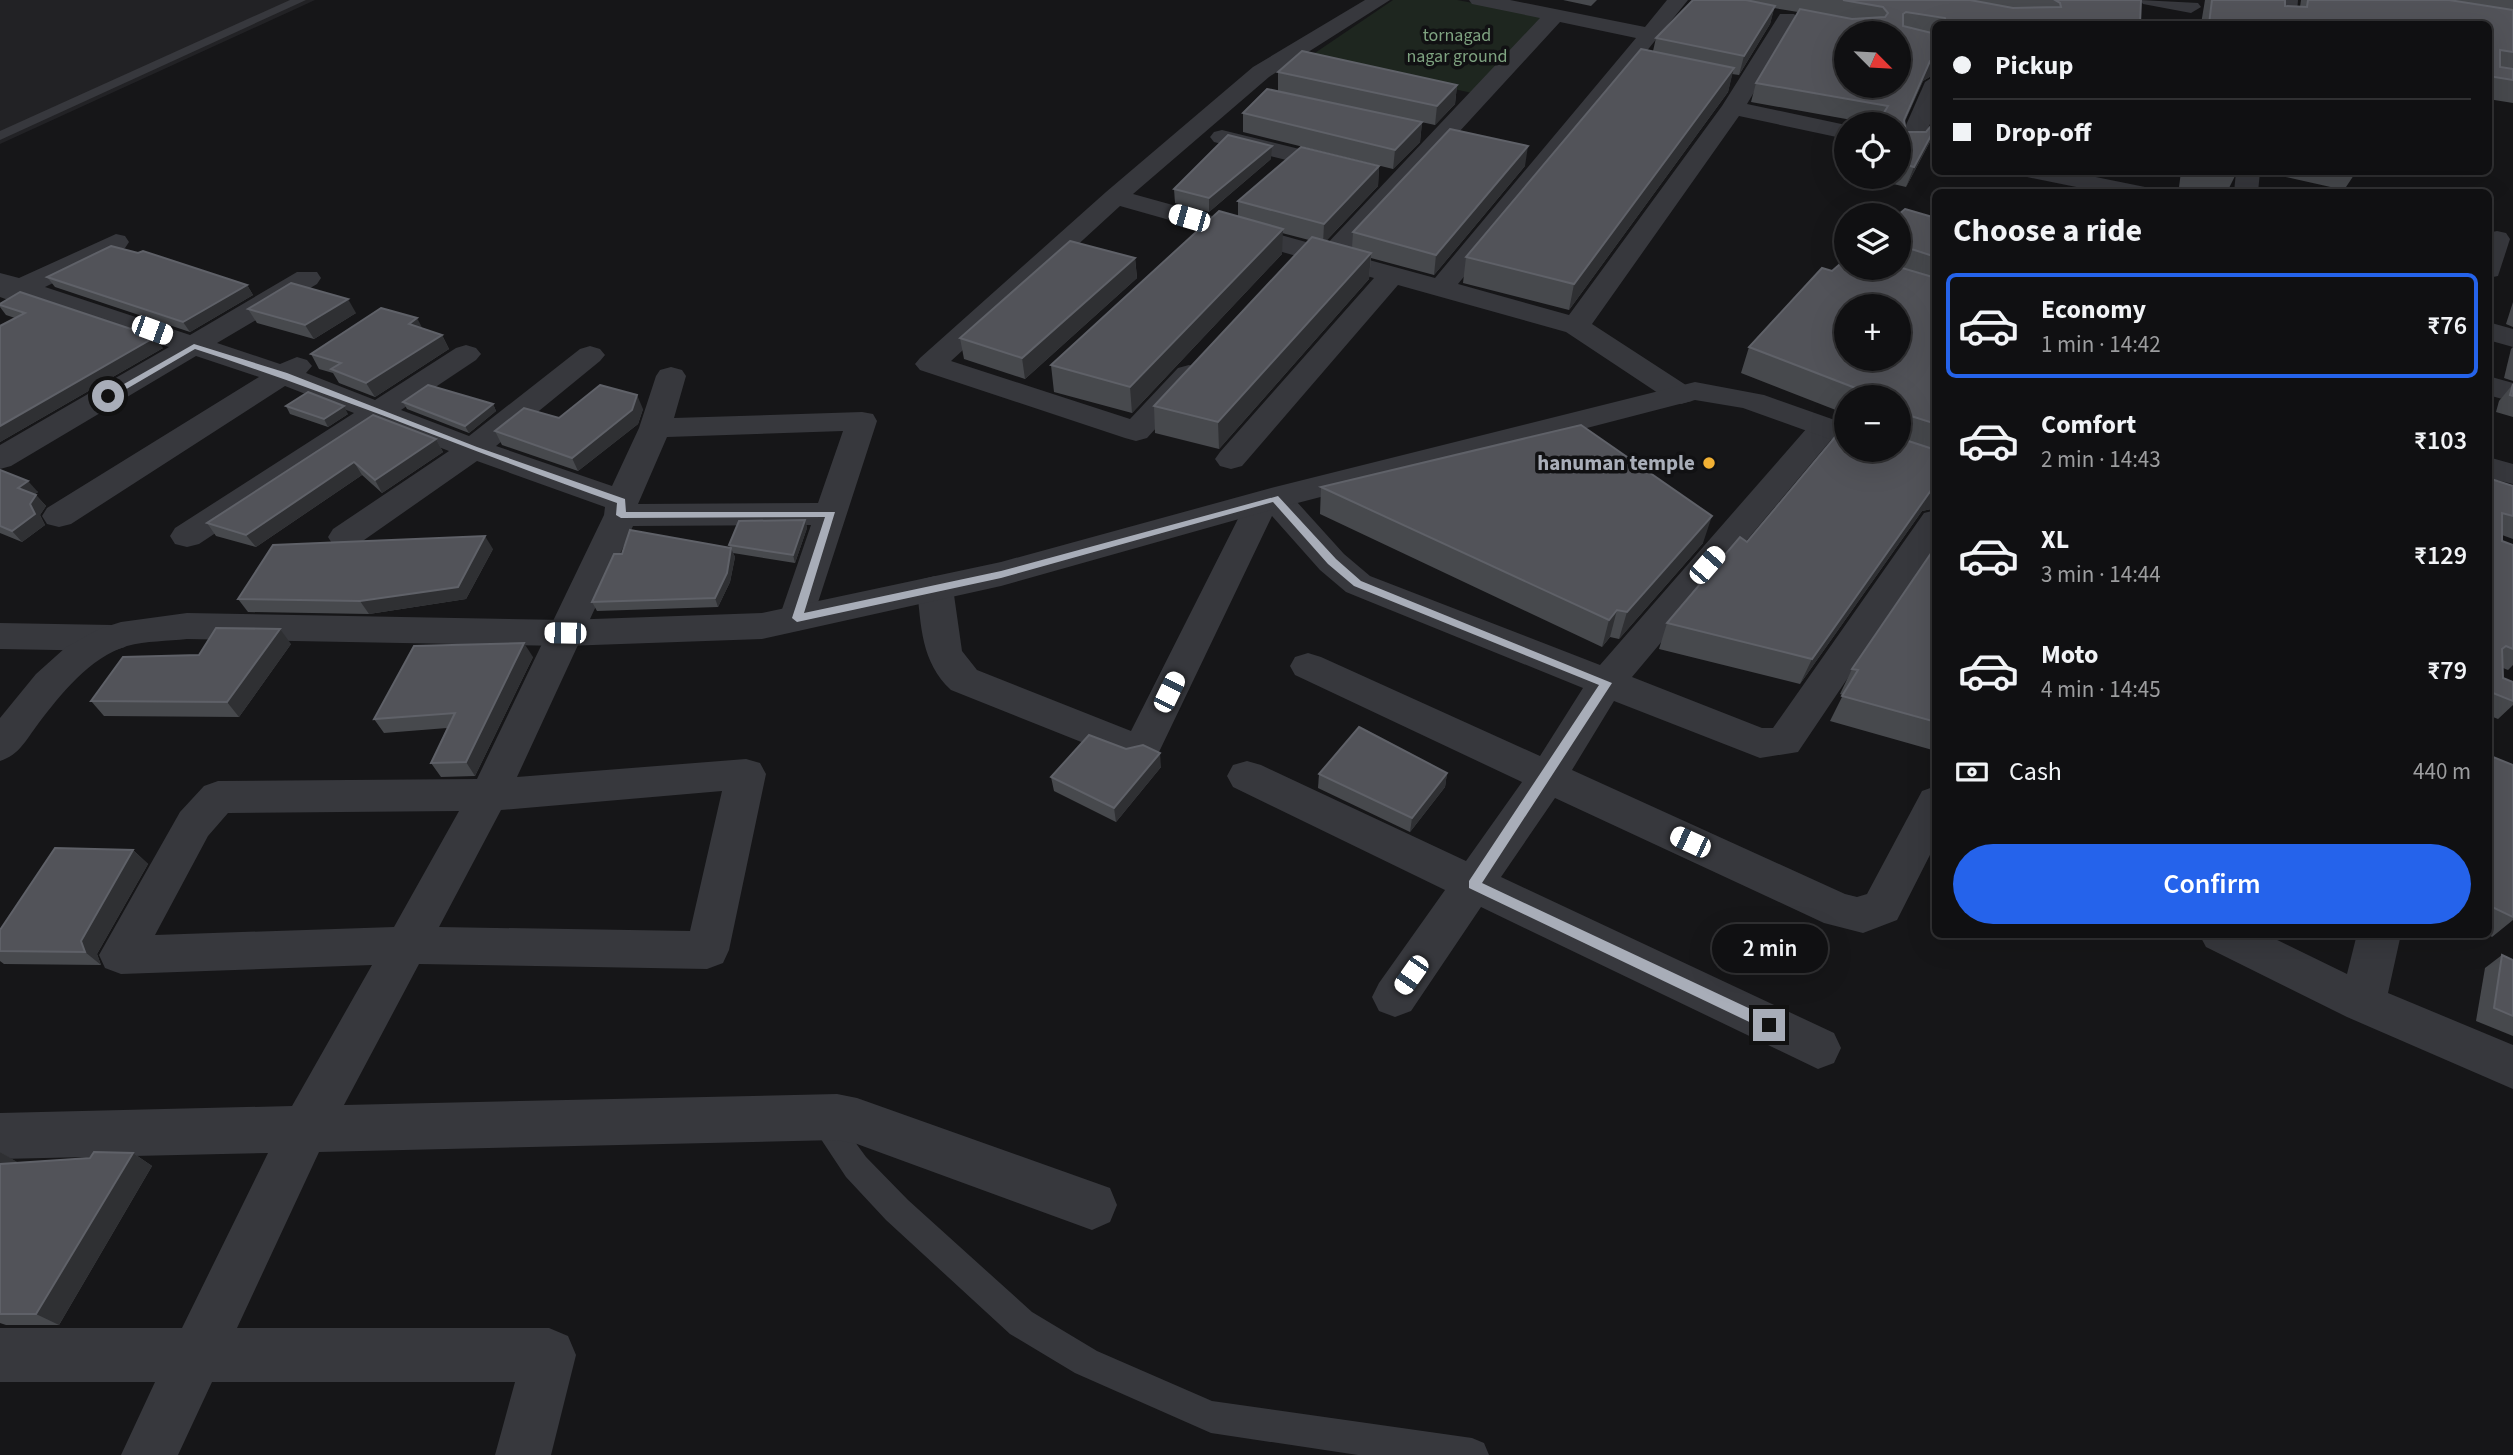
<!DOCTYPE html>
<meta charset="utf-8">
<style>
body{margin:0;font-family:"Source Sans 3",sans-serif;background:#1e1e20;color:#f1f3f6;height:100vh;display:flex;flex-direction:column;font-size:26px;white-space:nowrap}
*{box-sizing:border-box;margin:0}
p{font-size:23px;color:#9c9d9f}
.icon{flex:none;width:38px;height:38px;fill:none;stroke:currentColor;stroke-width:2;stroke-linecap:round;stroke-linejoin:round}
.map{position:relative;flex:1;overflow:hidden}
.drawer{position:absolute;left:1932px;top:189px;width:560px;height:749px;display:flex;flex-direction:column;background:#101012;border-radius:10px;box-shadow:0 7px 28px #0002,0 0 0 2px #303032}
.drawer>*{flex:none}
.top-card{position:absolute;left:1932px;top:21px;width:560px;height:154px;border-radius:10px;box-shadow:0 7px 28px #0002,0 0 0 2px #303032;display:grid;align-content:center;height:154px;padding:0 21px;background:#101012}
.needle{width:46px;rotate:114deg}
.tools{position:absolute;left:1834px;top:21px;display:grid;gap:14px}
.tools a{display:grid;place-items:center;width:77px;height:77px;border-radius:50%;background:#101012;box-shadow:0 7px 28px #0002,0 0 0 2px #303032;font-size:35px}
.end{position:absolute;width:32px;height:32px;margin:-16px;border:9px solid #a8adb8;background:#111;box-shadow:0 0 0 4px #111}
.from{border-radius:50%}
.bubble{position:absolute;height:49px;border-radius:24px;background:#101012;box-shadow:0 7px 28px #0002,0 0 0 2px #303032;font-size:23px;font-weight:600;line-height:49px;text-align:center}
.car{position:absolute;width:21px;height:42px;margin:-21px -10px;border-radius:9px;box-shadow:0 0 5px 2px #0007;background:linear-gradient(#fff 24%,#345 0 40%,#fff 0 76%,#345 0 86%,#fff 0)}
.top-card b{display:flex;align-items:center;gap:24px;height:66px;font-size:26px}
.top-card b+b{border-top:2px solid #303032}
.top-card i{width:18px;height:18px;background:#f1f3f6}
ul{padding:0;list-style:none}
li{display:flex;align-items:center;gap:21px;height:105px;margin:0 14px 10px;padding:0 7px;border:4px solid transparent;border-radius:10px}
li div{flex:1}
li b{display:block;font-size:26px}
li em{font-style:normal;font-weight:600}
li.selected{border-color:#2563eb}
li>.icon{width:63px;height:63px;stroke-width:1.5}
h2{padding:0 21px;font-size:32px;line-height:84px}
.pay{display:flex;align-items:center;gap:18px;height:77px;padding:0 21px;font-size:26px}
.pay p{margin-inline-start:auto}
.primary-button{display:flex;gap:14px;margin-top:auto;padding:14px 21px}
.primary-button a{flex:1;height:80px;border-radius:42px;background:#2563eb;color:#fff;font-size:28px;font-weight:600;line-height:80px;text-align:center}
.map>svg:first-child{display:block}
.built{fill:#222225}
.green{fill:#1e261f}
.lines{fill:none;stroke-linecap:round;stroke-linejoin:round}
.service{fill:#37383d;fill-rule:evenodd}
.minor{fill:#37383d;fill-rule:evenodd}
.tertiary{fill:#37383d;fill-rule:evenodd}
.wall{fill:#47494d}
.shaded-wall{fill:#2f3033}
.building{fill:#525359;stroke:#5f6168;stroke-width:2;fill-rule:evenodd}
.route{fill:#a8adb8}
.poi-dot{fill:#f2b134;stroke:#111113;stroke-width:2.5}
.labels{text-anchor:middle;stroke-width:7;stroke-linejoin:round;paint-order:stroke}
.far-park-label{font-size:18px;fill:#7fa381;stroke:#111113}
.poi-label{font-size:21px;font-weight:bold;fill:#a8adb8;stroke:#111113;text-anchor:end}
</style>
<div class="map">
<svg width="2513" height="1455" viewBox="0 0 2513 1455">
<rect width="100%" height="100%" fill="#161618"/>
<!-- built -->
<polygon class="built" points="0,0 315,0 0,144"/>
<!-- green -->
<polygon class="green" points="1393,0 1457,0 1543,16 1472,93 1309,57"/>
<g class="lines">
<!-- service -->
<g class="service">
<polygon points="290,0 306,0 0,140 0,131"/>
<polygon points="821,1105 831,1109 866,1157 908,1200 1032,1312 1097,1351 1212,1401 1472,1438 1484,1443 1489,1455 1358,1455 1211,1433 1075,1373 1010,1334 886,1220 846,1177 807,1118 811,1109"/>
</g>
<!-- minor -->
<g class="minor">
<path d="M1365,0h25l-121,77 -136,117 191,53 216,-229 -68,-14 -3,-4h41l135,27 22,-27h21l-230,284 111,31 153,-209 58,-92h14l4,4 -51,86 99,21v14l-107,-23 -147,208 100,65 4,6 -4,6 -11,3 -11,-3 -104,-69 -168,-47 -156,181 -11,3 -11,-3 -5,-7 5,-7 154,-174 -254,-72 -169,155 179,58 48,-51 11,-3 11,3 4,6 -4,6 -53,58 -11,3 -11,-3 -205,-68 -5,-6 5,-6 186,-166 147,-125zM1560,22l76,16 -201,240 -88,-24z"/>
<polygon points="2140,0 2198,3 2201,7 2191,13 2143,4"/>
<polygon points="2278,0 2298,0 2296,24 2276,24"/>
<polygon points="1936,75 1936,110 1921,145 1918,150 1900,150 1899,141 1925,82"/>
<polygon points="1222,130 1352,162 1355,167 1352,172 1343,174 1214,142 1210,137 1214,132"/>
<polygon points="2024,172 2071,172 2145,187 2149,192 2101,192 2027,177"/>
<polygon points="2236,172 2260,172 2258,192 2234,192"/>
<polygon points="2497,231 2506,233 2510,239 2498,276 2488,278 2488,233"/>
<path d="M116,234l9,2 4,6 -4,6 -80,39 145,48 107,-63h20l4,6 -4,6 -100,59 63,21 17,-7 10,3 5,6 -6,7 69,27 81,-52 10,-3 10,3 5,6 -5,6 -75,50 68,26 111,-87 10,-3 10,3 5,6 -5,6 -104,85 116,40 27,-58 17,-52 4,-6 11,-3 11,3 4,6 -12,42 188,-6 11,2 4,7 -67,206 -13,4 -13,-4 -5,-9 32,-93 -178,1 -116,251 229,-18 14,4 6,11 -37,176 -6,13 -16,6 -288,-5 -75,141 493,-11 20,4 253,90 7,17 -7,17 -18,8 -235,-86 -20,-4 -518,12 -82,176h312l19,8 8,19 -25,100h-56l20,-73h-303l-34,73h-57l34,-73h-155v-54h182l86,-175 -268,6v-46l292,-7 80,-141 -251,9 -16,-6 -6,-13 81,-143 24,-26 14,-5 259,-2 127,-264 1,-8 -128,-46 -120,84 -12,3 -12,-3 -5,-8 5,-8 116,-78 -69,-27 -181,120 -12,3 -12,-3 -5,-8 5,-8 179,-115 -69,-27 -214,138 -12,3 -12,-3 -5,-8 5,-8 212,-131 -63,-21 -185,110 -11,3v-24l169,-98 -146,-49 -12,3 -11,-4v-24l19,5zM843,431l-25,72 -180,1 29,-67zM722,791l-32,140 -251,-4 62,-117zM459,811l-65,116 -239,8 53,-99 20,-23z"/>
<polygon points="2488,322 2513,329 2513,347 2488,340"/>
<polygon points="2488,376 2513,383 2513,402 2488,395"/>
<path d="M1825,418l11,2 5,7 -5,7 -204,243 130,51h11l151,-215 12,-3v37l-138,205 -38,6 -146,-57 -42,69 273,124 12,3 10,-3 55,-103 14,-5v57l-39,77 -34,13 -39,-10 -269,-125 -54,79 333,156 7,15 -7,15 -16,6 -337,-162 -70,104 -16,6 -16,-6 -7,-14 7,-14 66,-93 -212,-103 -6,-11 6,-11 14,-4 14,4 205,96 56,-79 -227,-107 -5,-9 5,-9 13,-4 13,4 219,99 43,-68 -237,-96 -26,-22 -48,-54 -113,236 -30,9 -178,-71c-30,-28 -30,-64 -34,-102l6,-9 12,-3 12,3 6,9 9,63 15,19 154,61 115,-228c8,-13 26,-16 41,-12l57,63 26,22 230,89 214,-245z"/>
<polygon points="2488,457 2513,464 2513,484 2488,478"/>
<polygon points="0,623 112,625 125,629 130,638 125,647 112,651 0,649"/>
<polygon points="2199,934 2265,934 2347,974 2357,934 2401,934 2388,993 2513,1045 2513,1089 2347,1017 2206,947"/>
</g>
<!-- tertiary -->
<path class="tertiary" d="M1695,382l69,13 82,29v21l-103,-37 -48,-8 -413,107 -281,79 -239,53 -197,7 -378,-7c-19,2 -41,2 -60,7 -38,12 -66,48 -89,78 -12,16 -19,31 -38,37v-43l36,-44 29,-26 34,-19 22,-7 66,-9 378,7 197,-7 239,-51 274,-75z"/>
</g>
<!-- wall -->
<g class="wall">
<polygon points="1563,0 1597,0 1591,6"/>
<polygon points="1693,0 2141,0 2140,24 1936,24 1936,73 1923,81 1904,123 1906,132 1926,132 1931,126 1936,115 1936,140 1931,140 1906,187 1864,177 1899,177 1899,124 1874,124 1751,102 1756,83 1798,12 1774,8 1770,24 1739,75 1732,74 1728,92 1569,310 1463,283 1466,257 1653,51 1656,38"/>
<polygon points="2205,0 2285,0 2285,6 2300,7 2301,0 2513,0 2513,103 2488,99 2488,24 2201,24"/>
<polygon points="1278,72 1457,85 1455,104 1435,125 1278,91"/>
<polygon points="1243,113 1422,122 1420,142 1393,169 1243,132"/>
<polygon points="1271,159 1209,212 1175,203 1174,189"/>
<polygon points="1379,166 1378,186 1326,241 1352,248 1353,232 1525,166 1434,275 1371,258 1369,279 1219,449 1155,433 1154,406 1309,240 1282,233 1282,254 1132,413 1054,392 1051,365 1238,217 1238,201"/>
<polygon points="2110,172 2125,172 2124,174"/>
<polygon points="2181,172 2237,172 2227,192 2209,192 2179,187"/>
<polygon points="2263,172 2363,172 2360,176 2354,175 2344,190"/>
<polygon points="1899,215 1936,218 1936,508 1922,511 1800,684 1659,649 1667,623 1747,542 1899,450 1899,397 1846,397 1846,414 1741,373 1749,347 1899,268"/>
<polygon points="138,253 247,285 253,295 190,332 55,287 47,277"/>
<polygon points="1135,258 1137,278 1025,379 964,359 960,338"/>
<polygon points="2513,302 2513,327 2506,324"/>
<polygon points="0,304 163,348 0,442 0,326 15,318 6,315 0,307"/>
<polygon points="248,309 356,313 314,339 257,323"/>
<polygon points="423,328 442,335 449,349 375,397 339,383 333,373 319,369 311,354"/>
<polygon points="2513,347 2513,381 2504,378 2511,349"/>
<polygon points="2513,384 2513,417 2496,412 2499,401"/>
<polygon points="403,402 493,404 496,411 469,433 407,409"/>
<polygon points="286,406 348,414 328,427 290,414"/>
<polygon points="643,409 638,424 578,471 502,445 495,431 559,418"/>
<polygon points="373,415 436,439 443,452 382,493 362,475 256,547 216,536 207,523"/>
<polygon points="0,470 38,492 35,494 46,506 40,515 45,525 22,542 0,533"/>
<polygon points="2488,478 2512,486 2513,484 2513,539 2502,535 2502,541 2513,545 2513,665 2508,670 2503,668 2503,678 2513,682 2513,705 2498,719 2488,715"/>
<polygon points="1321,487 1703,543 1619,639 1610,637 1602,647 1320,514"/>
<polygon points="805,520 807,528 795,563 733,553 735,557 730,582 718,607 597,611 592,602 730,548 729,545"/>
<polygon points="1936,546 1936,751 1830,721 1843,695 1840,694 1852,669"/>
<polygon points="493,549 466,599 369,614 248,612 238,599"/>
<polygon points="291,644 239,717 104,716 91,701 199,655"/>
<polygon points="533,657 475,776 441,777 431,763 447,728 384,733 374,719"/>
<polygon points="1126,749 1161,767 1116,822 1054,791 1051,777"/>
<polygon points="2488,755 2513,765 2513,920 2492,937 2488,934"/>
<polygon points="1447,773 1445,787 1410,832 1318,788 1319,774"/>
<polygon points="133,850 148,864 97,954 101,965 4,964 0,961 0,930"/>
<polygon points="2502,955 2513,960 2513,1036 2476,1021 2485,968"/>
<polygon points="0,1152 18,1163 90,1158 133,1153 152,1166 59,1325 6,1325 0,1323"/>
</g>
<!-- shaded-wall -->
<g class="shaded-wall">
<polygon points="1775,6 1770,24 1739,75 1744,56"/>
<polygon points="1936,58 1936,73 1923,81 1899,135 1904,120 1930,61"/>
<polygon points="1734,68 1728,92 1569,310 1574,284"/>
<polygon points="1457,85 1455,104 1435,125 1437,106"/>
<polygon points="1422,122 1420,142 1393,169 1395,150"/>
<polygon points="1936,126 1931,140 1906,187 1914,167"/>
<polygon points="1272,146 1271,159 1209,212 1209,198"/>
<polygon points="1528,146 1525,166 1434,275 1436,255"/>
<polygon points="1379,166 1378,186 1323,244 1324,224"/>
<polygon points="1283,229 1282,254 1132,413 1130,387"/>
<polygon points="1371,253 1369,279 1219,449 1218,422"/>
<polygon points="1135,258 1137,278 1025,379 1022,358"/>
<polygon points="247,285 253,295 190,332 183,322"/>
<polygon points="348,299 356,313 314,339 305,325"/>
<polygon points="417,318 425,333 409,324"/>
<polygon points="442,335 449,349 375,397 366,383"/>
<polygon points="155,337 163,348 0,442 0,426"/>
<polygon points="637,395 643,409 638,424 578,471 572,458"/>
<polygon points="493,404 496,411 469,433 465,426"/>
<polygon points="344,406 348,414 328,427 324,419"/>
<polygon points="436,439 443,452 382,493 375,480"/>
<polygon points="354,462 362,475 256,547 246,535"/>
<polygon points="28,481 38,492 27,499 18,488"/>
<polygon points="1936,485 1936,508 1922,511 1800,684 1812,659 1934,486"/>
<polygon points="36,495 46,506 40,515 45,525 22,542 12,531"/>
<polygon points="1712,516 1703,543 1619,639 1627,612"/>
<polygon points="805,520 807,528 795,563 793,555"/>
<polygon points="485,536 493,549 466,599 369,614 360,601"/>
<polygon points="731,548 735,557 730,582 718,607 715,598"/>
<polygon points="1617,610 1610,637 1602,647 1609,620"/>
<polygon points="280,629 291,644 239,717 227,702"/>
<polygon points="524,643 533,657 475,776 466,762"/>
<polygon points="1160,753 1161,767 1116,822 1114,808"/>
<polygon points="1447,773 1445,787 1410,832 1412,818"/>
<polygon points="133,850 148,864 97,954 101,965 85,952 81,941"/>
<polygon points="0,1152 19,1163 0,1172"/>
<polygon points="133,1153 152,1166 59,1325 36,1314"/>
</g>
<!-- building -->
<g class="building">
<polygon points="1693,0 1746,0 1775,6 1744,56 1656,38"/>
<path d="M1843,0h127l43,8 48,-1 -1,-4 -5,-3h86l-1,24h-195v-6l-39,-6 -3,2v12l33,8v24l-6,3 -26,59 2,12h20l5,-6 5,-11v11l-22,41 -15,-4v-39h-22l11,-18 -132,-23 44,-74 52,10 33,-2 3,-4 -5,-6zM1846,33h53v53h-53z"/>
<polygon points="2212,0 2285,0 2285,6 2307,7 2308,0 2449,0 2513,10 2513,52 2500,50 2500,67 2513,69 2513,80 2488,76 2488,24 2209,24"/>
<polygon points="1641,49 1734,68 1574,284 1466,257"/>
<polygon points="1302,51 1457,85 1437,106 1278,72"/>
<polygon points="1267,89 1422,122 1395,150 1243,113"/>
<polygon points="1450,129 1528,146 1436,255 1353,232"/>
<polygon points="1228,135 1272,146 1209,198 1174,189"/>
<polygon points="1301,147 1379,166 1324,224 1238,201"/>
<polygon points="2224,172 2237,172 2237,174"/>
<polygon points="1905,209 1936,218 1936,257 1899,245 1899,215 1898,215"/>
<polygon points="1219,211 1283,229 1130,387 1051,365"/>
<polygon points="1312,237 1371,253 1218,422 1154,406"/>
<polygon points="1070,241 1135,258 1022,358 960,338"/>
<polygon points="111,246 138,253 143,251 247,285 183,322 47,277"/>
<path d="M1846,259v9h53v-1l37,11v146l-25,-8 -3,6h-9v-25h-31l3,-3 -122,-47 73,-79 10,3zM1846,306h53v53h-53z"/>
<polygon points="291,283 348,299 305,325 248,309"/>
<polygon points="20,292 155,337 0,426 0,326 25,313 0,305 0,304"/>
<polygon points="381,308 417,318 409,324 442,335 366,383 331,369 341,363 311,354"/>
<polygon points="2513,384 2513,396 2510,395"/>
<polygon points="428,385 493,404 465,426 403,402"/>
<polygon points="600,385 637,395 632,410 572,458 495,431 524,408 559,418"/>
<polygon points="308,392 344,406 324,419 286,406"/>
<polygon points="373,415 436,439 375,480 354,462 246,535 207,523"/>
<polygon points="1846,424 1846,450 1899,450 1899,438 1936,450 1936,485 1934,486 1812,659 1667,623 1740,537 1747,542"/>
<polygon points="1581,425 1712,516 1627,612 1617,610 1609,620 1321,487"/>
<polygon points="0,470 28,481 18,488 36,495 30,504 35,514 12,531 0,526"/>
<polygon points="2488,478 2513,486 2513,516 2502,513 2502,541 2513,545 2513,649 2506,646 2502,649 2503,678 2513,682 2513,701 2488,691"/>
<polygon points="805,520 793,555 729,545 739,521"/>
<polygon points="630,530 731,548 727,573 715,598 592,602 614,554 622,554"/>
<polygon points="485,536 458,587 360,601 238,599 273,545"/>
<polygon points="1936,546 1936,722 1842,696 1858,670 1852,669"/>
<polygon points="216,628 280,629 227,702 91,701 123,657 199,655"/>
<polygon points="524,643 466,762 431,763 455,713 374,719 414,646"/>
<polygon points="1359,727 1447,773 1412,818 1319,774"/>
<polygon points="1089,735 1126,749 1143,745 1160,753 1114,808 1051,777"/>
<polygon points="2488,755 2513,765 2513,917 2488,905"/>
<polygon points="55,848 133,850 81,941 85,952 0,951 0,930"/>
<polygon points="2502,955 2513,960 2513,1016 2494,1008"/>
<polygon points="94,1152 133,1153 36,1314 0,1314 0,1164 90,1158"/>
</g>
<!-- route -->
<path class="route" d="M194,344l93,29 190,74 148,52 1,13h209l-31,101 197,-42 277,-75 58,63 25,22 251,102 -130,200 292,137 2,5 -7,6 -5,-2 -295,-141v-7l130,-196 -245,-99 -26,-22 -55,-62 -272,76 -204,44 -5,-4 33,-101 -204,1 -5,-3 1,-12c-141,-50 -279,-108 -422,-154l-84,49 -8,-2z"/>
<!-- markers -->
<circle class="poi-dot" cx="1709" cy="463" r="7"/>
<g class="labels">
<!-- far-park labels -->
<g class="far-park-label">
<text x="1457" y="41">tornagad<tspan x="1457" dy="21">nagar ground</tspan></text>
</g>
<!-- poi labels -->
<g class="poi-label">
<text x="1695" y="470">hanuman temple</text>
</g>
</g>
</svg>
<div class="tools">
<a><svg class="needle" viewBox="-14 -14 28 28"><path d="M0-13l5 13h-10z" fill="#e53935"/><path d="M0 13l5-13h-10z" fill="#9c9d9f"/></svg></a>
<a><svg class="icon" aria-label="locate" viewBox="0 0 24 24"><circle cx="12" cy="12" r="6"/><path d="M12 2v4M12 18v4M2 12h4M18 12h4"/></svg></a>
<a><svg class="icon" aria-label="layers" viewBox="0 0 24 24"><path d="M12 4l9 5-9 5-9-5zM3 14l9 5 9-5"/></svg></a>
<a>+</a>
<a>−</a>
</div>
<i class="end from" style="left:108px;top:396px"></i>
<i class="end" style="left:1769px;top:1025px"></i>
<div class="bubble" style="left:1712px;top:924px;width:116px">2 min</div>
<i class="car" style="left:1189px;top:218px;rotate:286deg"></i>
<i class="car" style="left:152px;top:330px;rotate:110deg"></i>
<i class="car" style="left:1707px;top:565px;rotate:41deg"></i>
<i class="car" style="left:565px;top:633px;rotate:271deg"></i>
<i class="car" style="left:1169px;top:692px;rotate:26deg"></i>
<i class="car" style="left:1690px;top:842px;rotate:295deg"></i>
<i class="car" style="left:1411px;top:975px;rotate:215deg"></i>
<div class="top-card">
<b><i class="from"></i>Pickup</b>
<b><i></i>Drop-off</b>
</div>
<section class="drawer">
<h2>Choose a ride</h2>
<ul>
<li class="selected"><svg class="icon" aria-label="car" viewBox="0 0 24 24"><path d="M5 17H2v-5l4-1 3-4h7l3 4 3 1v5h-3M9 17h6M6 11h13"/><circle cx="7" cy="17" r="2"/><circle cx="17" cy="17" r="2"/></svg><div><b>Economy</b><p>1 min · 14:42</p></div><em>₹76</em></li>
<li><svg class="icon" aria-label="car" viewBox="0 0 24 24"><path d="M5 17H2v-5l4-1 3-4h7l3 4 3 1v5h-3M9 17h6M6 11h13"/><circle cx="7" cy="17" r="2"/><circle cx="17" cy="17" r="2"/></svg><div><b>Comfort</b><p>2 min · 14:43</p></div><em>₹103</em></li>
<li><svg class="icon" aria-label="car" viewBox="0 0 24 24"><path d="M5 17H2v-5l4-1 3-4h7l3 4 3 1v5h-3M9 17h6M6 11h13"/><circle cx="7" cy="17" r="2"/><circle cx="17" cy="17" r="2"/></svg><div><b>XL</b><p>3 min · 14:44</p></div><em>₹129</em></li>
<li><svg class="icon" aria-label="car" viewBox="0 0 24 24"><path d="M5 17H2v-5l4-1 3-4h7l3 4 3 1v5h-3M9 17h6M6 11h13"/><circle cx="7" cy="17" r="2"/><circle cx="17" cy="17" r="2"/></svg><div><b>Moto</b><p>4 min · 14:45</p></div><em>₹79</em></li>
</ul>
<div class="pay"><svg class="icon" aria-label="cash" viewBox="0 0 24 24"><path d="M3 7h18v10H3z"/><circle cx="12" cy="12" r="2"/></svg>Cash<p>440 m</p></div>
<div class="primary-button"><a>Confirm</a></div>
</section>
</div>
